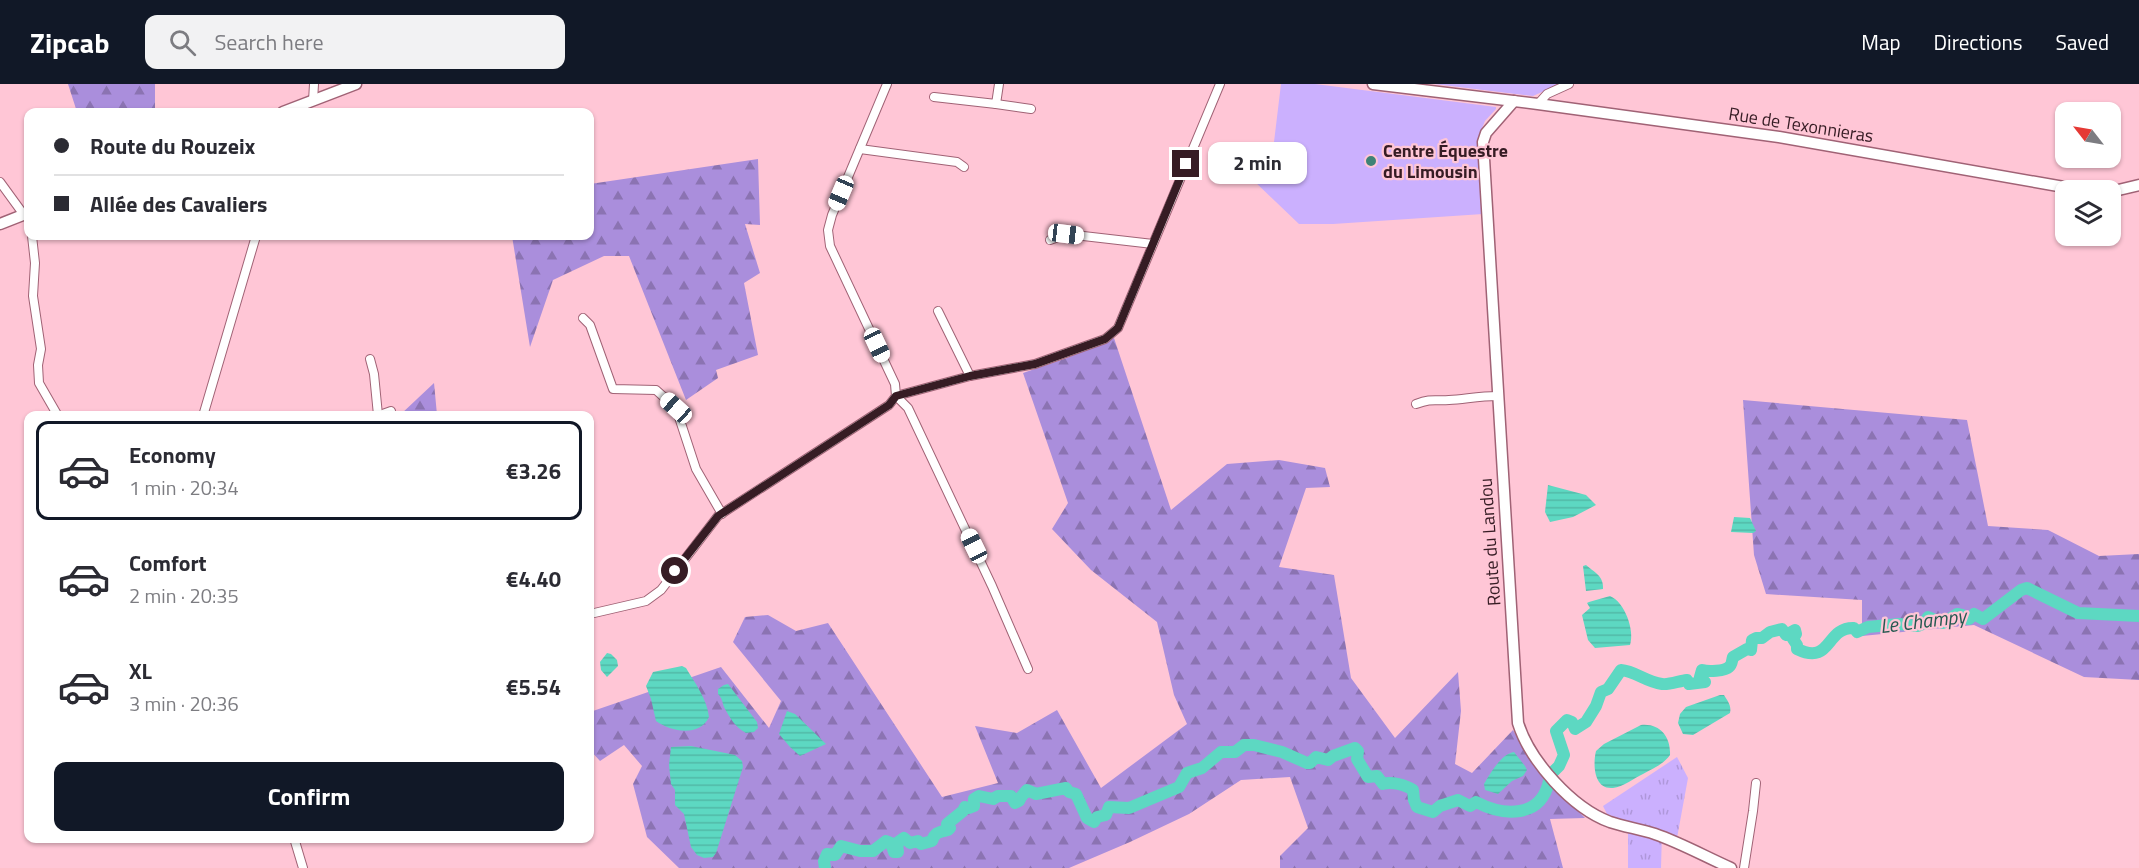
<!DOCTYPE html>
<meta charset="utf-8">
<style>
body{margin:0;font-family:"Titillium Web",sans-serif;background:#f2f2f3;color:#2b2b33;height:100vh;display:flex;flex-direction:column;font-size:22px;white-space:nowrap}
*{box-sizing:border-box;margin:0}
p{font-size:20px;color:#7c7c81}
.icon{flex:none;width:33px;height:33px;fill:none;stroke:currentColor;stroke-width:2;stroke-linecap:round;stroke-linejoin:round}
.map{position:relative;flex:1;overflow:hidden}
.details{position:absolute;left:24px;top:327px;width:570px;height:432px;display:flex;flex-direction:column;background:#fff;border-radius:12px;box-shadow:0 2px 4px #0004}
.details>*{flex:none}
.banner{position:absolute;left:24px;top:24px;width:570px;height:132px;border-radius:12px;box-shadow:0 2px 4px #0004;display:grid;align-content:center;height:132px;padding:0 30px;background:#fff}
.needle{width:39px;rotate:301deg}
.buttons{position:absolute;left:2055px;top:18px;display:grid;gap:12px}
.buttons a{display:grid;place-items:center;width:66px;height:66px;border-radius:12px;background:#fff;box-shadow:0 2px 4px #0004;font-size:30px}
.end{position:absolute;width:27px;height:27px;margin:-14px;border:8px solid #361c24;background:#fff;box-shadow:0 0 0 3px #fff}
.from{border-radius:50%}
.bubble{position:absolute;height:42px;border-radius:12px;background:#fff;box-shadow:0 2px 4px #0004;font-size:20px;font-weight:700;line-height:42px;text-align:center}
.car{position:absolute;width:18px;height:36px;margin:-18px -9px;border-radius:8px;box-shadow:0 0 4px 2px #0007;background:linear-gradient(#fff 24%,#345 0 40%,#fff 0 76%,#345 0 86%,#fff 0)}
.banner b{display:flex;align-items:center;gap:21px;height:57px;font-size:22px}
.banner b+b{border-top:2px solid #e1e1e2}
.banner i{width:15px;height:15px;background:#2b2b33}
ul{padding:10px 0 0;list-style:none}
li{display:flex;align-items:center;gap:18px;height:99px;margin:0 12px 9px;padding:0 18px;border:3px solid transparent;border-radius:12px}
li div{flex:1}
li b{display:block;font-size:22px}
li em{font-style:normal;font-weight:700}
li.selected{border-color:#111827}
li>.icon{width:54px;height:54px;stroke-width:1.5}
.primary-button{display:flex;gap:12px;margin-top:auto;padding:12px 30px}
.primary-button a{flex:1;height:69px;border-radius:12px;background:#111827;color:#fff;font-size:24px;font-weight:700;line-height:69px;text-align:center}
header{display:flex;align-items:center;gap:36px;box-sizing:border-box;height:84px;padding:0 30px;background:#111827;color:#fff}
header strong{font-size:28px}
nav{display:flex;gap:33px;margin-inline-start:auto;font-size:21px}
.search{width:420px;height:54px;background:#f2f2f3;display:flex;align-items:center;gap:15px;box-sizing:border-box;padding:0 21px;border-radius:12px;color:#7c7c81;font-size:22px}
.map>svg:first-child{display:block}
.grass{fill:url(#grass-tufts)}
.forest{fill:url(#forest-firs)}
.pitch{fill:#cbb0fe}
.water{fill:url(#water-rules)}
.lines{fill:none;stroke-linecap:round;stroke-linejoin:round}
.river{stroke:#5dd8c2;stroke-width:12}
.street-casing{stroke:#a06275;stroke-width:10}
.secondary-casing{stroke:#a06275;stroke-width:13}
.street{stroke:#fff;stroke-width:8}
.secondary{stroke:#fff;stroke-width:10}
.route{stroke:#361c24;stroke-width:8}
.poi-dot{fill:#3e8276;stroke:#ffc6d6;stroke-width:2}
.labels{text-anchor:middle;stroke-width:4.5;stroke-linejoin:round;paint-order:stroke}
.street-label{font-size:18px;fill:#361c24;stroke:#ffc6d6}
.poi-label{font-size:18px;font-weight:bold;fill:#361c24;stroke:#ffc6d6;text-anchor:start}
.water-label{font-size:20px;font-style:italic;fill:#255950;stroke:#ffc6d6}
</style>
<header>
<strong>Zipcab</strong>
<div class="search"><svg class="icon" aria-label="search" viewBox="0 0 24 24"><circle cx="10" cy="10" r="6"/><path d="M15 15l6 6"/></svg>Search here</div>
<nav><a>Map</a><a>Directions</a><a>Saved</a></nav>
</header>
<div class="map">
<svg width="2139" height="784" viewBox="0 0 2139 784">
<defs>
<pattern id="grass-tufts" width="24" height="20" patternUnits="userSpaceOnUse" patternTransform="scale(1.5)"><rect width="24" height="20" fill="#cbb0fe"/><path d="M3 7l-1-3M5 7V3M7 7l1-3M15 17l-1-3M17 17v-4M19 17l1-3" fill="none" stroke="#af97da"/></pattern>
<pattern id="forest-firs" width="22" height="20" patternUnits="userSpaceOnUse" patternTransform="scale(1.5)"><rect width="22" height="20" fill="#aa8edc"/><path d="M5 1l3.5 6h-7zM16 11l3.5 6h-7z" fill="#8b73b2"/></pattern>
<pattern id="water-rules" width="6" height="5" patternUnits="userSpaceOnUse" patternTransform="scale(1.5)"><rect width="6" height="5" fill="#5dd8c2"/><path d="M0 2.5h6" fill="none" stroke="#51b9a7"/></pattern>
</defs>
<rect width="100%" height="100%" fill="#ffc6d6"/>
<!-- grass -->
<polygon class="grass" points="1677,673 1688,694 1677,754 1662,748 1661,784 1628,784 1628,739 1607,730 1603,722"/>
<!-- forest -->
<g class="forest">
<polygon points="68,0 155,0 155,28 77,28"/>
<polygon points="758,75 760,141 745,140 760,189 744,199 758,271 716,286 718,294 686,316 629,172 604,172 553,196 530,263 512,152 590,152 590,100"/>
<polygon points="1114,254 1171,426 1227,380 1279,376 1325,384 1330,403 1306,404 1279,483 1334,491 1351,594 1395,654 1458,588 1461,627 1455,680 1472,689 1513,646 1532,679 1585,734 1550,735 1563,784 1280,784 1280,772 1308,744 1290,693 1241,696 1189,730 1130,758 1069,784 679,784 647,753 633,700 642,682 624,661 600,677 590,666 590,628 721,583 769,644 781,617 733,558 745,533 768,531 796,547 828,539 942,713 998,699 975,642 1017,649 1057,626 1101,704 1187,640 1174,611 1157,538 1091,486 1052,445 1068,419 1023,289 1067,274"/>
<polygon points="434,299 437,331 400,331"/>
<polygon points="1743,316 1967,336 1988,442 2048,446 2099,472 2139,470 2139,596 2084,593 1974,541 1862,552 1862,516 1766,510 1754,471"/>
</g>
<!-- pitch -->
<g class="pitch">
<polygon points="1281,0 1315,0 1496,23 1496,25 1485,37 1477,56 1483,130 1333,140 1299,140 1252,95 1274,58"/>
<polygon points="1434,0 1560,0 1533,12"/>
</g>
<!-- water -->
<g class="water">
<polygon points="1548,401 1586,411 1596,421 1573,433 1550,438 1545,428"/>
<polygon points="1734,433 1750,434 1756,447 1753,449 1731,448"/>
<path d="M1586,481c8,7 18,11 17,24l-17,2 -3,-25z"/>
<path d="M1610,512c15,6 25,35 20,49l-35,3 -7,-8 -6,-25 8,-7 -3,-5 2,-1z"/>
<polygon points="607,569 611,570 617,576 618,582 607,593 601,586 600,578"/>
<path d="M682,582l4,2c9,15 21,31 23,49 -9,20 -38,15 -53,4l-5,-22 -5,-13 7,-14z"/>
<path d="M728,600l29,38 1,6 -4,4 -8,1c-10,-5 -17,-16 -22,-26 -2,-6 -2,-9 -6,-13v-5l6,-4z"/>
<path d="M1720,611h4c3,5 8,11 6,18l-37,22 -10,-1 -5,-11 2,-9 6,-7z"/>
<polygon points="787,627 795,630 826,660 800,672 790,663 779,650"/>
<path d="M1641,641c19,-2 30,12 29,30 -6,9 -18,14 -27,19 -9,4 -20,13 -30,14 -20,2 -20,-25 -17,-37l8,-7z"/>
<polygon points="691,662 735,671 742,677 743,683 716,769 713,773 704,774 697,771 691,763 684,730 675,721 675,706 671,700 669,681 671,663"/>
<path d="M1514,668l11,14 2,4 -4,6 -11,5 -14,13 -13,-4 -1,-6c6,-10 17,-30 30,-32z"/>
</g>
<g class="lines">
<!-- river -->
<g class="river">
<path d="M1553,688l6,-6 5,-11 -8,-24 11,-11 5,2 3,7 11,-7 10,-16 5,-14 7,-3 13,-19c14,1 25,12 41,14 7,1 17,-3 25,-4l2,4 16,-2 -5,-5 2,-7c6,2 23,1 27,-3 3,-2 3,-7 4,-10l14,-8 4,1 1,-10 4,-2h6l8,-6 12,-3 4,6 9,-5 1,4 -3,5 4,6v4c35,17 28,-22 57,-21l3,4 11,-5 31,-3 19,2 5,-2 5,-7 15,6 14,-9 5,1v3l7,1 5,-5 9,5 38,-29 6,-2 51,25 61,3"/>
<path d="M825,784l-1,-7 3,-7 8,1 6,-9 19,5h13l13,-10 5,2 3,9h4l-1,-9 7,-5 6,5 8,-2 3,3 11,-3c3,-9 7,-9 16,-11l2,-2 -3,-4 16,-13 2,-4 4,1 5,-2v-7l5,-3 14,3 5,-3h13l4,7 4,-2 2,-4 6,-7 9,4 30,-6 3,4 7,2 11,24 7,4 3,-5 9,-2 3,-8 20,1 50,-21 8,-14 15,-5 19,-16h14l9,-7h10l28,7 25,11h3l6,-6 12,3 5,-4 22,-8 3,3 -1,8 11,18 9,-1 6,8c8,-3 23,1 30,6l1,10 3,7 16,5 7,-6 18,-6 12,6 6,-4c27,14 65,17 73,-21"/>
</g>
<!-- street casing -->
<g class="street-casing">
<g id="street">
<polyline points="934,13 996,20 999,0"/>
<polyline points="313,17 314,0"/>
<polyline points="996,20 1031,25"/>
<polyline points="1538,20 1547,10 1569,0"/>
<polyline points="860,65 957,78 964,83"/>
<polyline points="0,98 24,131"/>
<polyline points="32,152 35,179 33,212 41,265 38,281 39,299 58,332"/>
<polyline points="1050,156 1066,150 1153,160"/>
<polyline points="938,227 970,292"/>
<polyline points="583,234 590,241 613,305 656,306 676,324 696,385 722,430"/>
<polyline points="370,275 374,290 378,331"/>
<polyline points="896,312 970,292 1035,280 1105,255 1118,244 1220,0"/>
<polyline points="896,312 908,324 992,502 1028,585"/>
<path d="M1416,320c16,-6 18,-3 33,-4 16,-1 31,-4 48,-4"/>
<polyline points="203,332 256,152"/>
<polyline points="377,332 391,327"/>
<polyline points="590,530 646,517 661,506 718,432 889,321 896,312 895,300 830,162 828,146 832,131 887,0"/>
<polyline points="294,754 303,784"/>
<polyline points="1744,784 1753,727 1756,699"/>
</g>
</g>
<!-- secondary casing -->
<g class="secondary-casing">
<g id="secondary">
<polyline points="1373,0 1538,20 1779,53 2081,106"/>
<path d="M1514,17l-28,32 -3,9 35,581c12,38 54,85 92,99 15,5 30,7 45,12 26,9 51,23 76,34"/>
<polyline points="283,28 356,0"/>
<polyline points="2110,108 2139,101"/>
<polyline points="0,140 28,129"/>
</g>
</g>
<!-- street -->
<use href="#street" class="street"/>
<!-- secondary -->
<use href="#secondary" class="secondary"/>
</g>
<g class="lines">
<!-- route -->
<polyline class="route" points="675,487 718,432 889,321 896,312 970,292 1035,280 1105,255 1118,244 1186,80"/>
</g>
<!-- markers -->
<circle class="poi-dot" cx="1371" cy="77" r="6"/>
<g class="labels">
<!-- street labels -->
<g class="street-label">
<text transform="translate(1801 41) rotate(9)" y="6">Rue de Texonnieras</text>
<text transform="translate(1490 458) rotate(-94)" y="6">Route du Landou</text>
</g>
<!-- poi labels -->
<g class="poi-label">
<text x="1383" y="73">Centre Équestre<tspan x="1383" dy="21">du Limousin</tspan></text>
</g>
<!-- water labels -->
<g class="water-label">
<text transform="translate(1923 537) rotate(-7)" y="7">Le Champy</text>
</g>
</g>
</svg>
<div class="buttons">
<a><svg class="needle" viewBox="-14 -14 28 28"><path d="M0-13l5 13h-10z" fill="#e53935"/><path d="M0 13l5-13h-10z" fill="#7c7c81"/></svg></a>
<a><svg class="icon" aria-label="layers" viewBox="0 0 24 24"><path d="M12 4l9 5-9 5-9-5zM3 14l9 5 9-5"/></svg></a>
</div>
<i class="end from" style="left:675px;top:487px"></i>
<i class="end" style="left:1186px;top:80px"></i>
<div class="bubble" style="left:1208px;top:58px;width:99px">2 min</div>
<i class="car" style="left:841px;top:109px;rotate:203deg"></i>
<i class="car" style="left:1066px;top:150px;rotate:97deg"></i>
<i class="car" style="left:877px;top:261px;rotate:155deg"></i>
<i class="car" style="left:676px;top:324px;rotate:312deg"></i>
<i class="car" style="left:974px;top:462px;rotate:334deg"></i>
<div class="banner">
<b><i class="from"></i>Route du Rouzeix</b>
<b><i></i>Allée des Cavaliers</b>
</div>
<section class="details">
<ul>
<li class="selected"><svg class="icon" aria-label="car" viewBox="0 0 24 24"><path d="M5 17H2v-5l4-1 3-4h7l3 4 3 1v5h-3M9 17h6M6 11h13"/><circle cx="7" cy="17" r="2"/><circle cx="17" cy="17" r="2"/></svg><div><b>Economy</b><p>1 min · 20:34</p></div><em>€3.26</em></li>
<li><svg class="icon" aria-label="car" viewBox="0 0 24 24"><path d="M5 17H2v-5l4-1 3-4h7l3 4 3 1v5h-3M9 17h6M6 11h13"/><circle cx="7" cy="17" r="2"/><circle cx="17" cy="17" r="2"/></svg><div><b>Comfort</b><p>2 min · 20:35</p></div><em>€4.40</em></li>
<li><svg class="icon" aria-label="car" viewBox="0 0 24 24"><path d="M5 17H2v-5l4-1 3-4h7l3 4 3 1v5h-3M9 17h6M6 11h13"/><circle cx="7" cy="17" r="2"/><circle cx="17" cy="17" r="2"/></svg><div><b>XL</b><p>3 min · 20:36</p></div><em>€5.54</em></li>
</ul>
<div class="primary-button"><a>Confirm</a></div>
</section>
</div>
